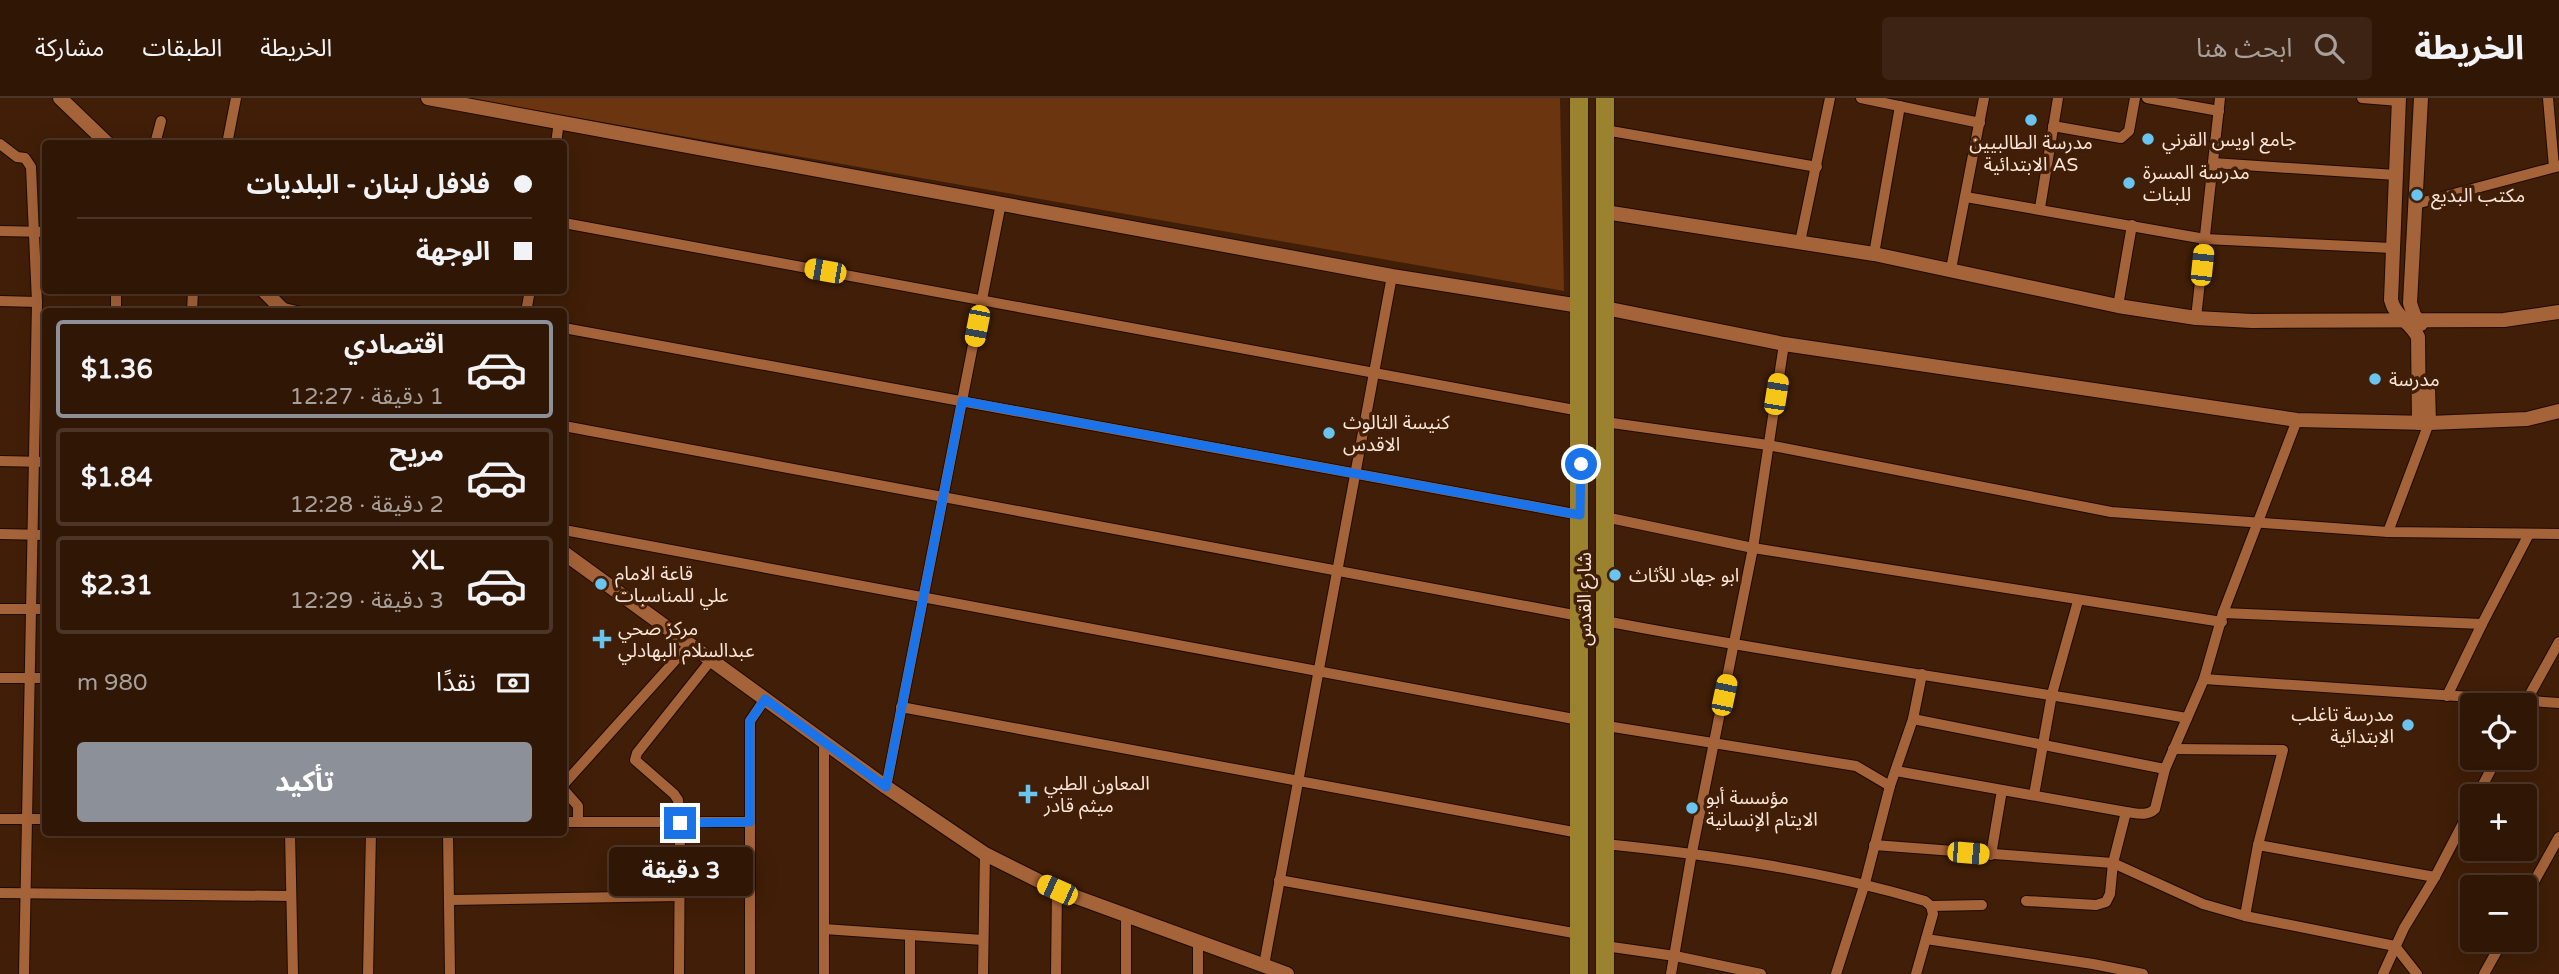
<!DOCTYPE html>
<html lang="ar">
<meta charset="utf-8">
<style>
body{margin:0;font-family:"Varela Round","Noto Sans Arabic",sans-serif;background:#3c2313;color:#f1f3f6;direction:rtl;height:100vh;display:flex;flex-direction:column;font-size:26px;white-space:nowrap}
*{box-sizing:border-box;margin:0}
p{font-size:23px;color:#a89f9a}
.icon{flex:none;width:38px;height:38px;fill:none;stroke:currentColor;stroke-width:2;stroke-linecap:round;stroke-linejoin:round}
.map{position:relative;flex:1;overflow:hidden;direction:ltr}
.details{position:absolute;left:42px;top:210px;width:525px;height:528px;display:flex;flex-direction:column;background:#301605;border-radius:7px;box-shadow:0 7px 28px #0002,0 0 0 2px #4b3527;direction:rtl}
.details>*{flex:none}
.hud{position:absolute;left:42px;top:42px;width:525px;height:154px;border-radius:7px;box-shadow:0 7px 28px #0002,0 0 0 2px #4b3527;direction:rtl;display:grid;align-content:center;height:154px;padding:0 35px;background:#301605}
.controls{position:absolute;left:2460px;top:595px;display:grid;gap:14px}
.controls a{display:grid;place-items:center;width:77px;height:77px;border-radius:7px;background:#301605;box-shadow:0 7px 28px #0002,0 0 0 2px #4b3527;font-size:35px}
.end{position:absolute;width:32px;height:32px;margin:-16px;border:9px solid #1a73e8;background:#fff;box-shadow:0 0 0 4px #fff}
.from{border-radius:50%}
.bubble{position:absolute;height:49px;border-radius:7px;background:#301605;box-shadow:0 7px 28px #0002,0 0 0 2px #4b3527;font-size:23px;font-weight:700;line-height:49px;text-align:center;direction:rtl}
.car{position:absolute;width:21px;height:42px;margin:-21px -10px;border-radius:9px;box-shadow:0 0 5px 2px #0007;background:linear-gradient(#f5c518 24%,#345 0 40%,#f5c518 0 76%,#345 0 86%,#f5c518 0)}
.hud b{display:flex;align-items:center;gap:24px;height:66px;font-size:26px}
.hud b+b{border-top:2px solid #4b3527}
.hud i{width:18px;height:18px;background:#f1f3f6}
ul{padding:12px 0 0;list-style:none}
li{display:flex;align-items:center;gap:21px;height:98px;margin:0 14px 10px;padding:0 21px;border:4px solid #4b3527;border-radius:7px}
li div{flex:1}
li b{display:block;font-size:26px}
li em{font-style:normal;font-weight:700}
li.selected{border-color:#8c9099}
li>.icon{width:63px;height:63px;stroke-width:1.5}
.pay{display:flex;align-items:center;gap:18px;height:77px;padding:0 35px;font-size:26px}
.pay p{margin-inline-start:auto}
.button{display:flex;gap:14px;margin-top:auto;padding:14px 35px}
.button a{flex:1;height:80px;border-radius:7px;background:#8c9099;color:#fff;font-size:28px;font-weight:700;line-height:80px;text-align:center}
header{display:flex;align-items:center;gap:42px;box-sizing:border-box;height:98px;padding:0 35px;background:#301605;border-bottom:2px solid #4b3527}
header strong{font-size:33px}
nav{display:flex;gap:38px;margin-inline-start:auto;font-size:24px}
.search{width:490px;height:63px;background:#3c2313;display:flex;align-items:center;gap:18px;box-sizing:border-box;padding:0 24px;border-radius:7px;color:#a89f9a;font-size:26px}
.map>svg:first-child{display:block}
.green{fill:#6a350f}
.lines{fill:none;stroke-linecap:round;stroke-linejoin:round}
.minor-casing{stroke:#1f0b01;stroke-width:12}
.tertiary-casing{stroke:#1f0b01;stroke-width:16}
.primary-casing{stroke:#1f0b01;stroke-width:19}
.minor{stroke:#a56339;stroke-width:10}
.tertiary{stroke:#a56339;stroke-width:14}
.primary{stroke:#9a822e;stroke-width:18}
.route{stroke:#1a73e8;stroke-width:9}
.poi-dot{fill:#69c4f0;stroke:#401e07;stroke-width:2.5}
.labels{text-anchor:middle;stroke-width:7;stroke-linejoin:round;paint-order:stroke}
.poi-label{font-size:19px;fill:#fde6d9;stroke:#401e07;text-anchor:start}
.street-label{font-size:19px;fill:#fde6d9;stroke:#401e07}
</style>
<header>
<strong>الخريطة</strong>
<div class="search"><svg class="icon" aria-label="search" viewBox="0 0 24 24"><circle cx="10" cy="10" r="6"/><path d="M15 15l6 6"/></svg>ابحث هنا</div>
<nav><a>الخريطة</a><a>الطبقات</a><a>مشاركة</a></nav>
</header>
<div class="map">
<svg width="2559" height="876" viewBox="0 0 2559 876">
<rect width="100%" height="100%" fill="#401e07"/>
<!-- green -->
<polygon class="green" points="466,0 1560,0 1564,193"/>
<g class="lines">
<!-- minor casing -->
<g class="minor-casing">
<g id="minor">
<polyline points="1861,0 1980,25"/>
<polyline points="2147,0 2219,13"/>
<polyline points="2362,0 2399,3"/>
<polyline points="2548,0 2554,69"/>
<polyline points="2053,28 2121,40 2129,33 2135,0"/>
<polyline points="1605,32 1817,69"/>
<polyline points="0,46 17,59 25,60 31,69 37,204 24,876"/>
<polyline points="155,46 161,23"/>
<polyline points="227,46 236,0"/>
<polyline points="556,46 559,23"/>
<polyline points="2213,65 2396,77"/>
<polyline points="1966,99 2205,141 2392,150"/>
<polyline points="2416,106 2559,68"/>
<polyline points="2040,110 2058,0"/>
<polyline points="564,125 1580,313"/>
<polyline points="0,133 46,134"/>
<polyline points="1800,144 1830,0"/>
<polyline points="1874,156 1900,8"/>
<polyline points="1951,171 1984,0"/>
<polyline points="116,192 116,214"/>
<polyline points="0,203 37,204"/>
<polyline points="2118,208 2132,127"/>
<polyline points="280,209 301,214"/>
<polyline points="192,214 193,192"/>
<polyline points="526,214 530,192"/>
<polyline points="2196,220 2220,0"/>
<polyline points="564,230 1580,417"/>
<polyline points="1605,324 1768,347 2111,414 2388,434 2559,436"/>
<polyline points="564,328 1579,518"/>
<polyline points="0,363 46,364"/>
<polyline points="1605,419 1753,450 2222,524"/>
<polyline points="564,432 1579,622"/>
<polyline points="2388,434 2429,325"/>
<polyline points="0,436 46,437"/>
<polyline points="0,511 46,511"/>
<polyline points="2223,515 2482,526"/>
<path d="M1605,523c193,37 388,63 582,97"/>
<polyline points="0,580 46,580"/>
<polyline points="2204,581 2559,605"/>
<polyline points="2447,598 2482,526 2529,436"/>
<polyline points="2524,607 2559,544"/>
<polyline points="901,609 1579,735"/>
<polyline points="1913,621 2165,671"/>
<polyline points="1607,628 1856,668 1890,688"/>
<polyline points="2173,651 2283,652 2258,747 2245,818"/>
<path d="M1896,673l230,41c10,1 21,5 29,-3l10,-40 39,-90 19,-66 74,-193"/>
<polyline points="564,686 690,546"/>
<polyline points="886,689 1001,105"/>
<polyline points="564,692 578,708 578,724"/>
<polyline points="2034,697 2052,596 2078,503"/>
<polyline points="2477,698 2497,660"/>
<polyline points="0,721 46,721"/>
<polyline points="564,724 750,724"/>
<polyline points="290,735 293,876"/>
<polyline points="448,735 450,876"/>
<path d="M1605,746c108,11 216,26 320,57l6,5 51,-1"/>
<polyline points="1874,747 2113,765 2203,806 2245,818 2395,848 2417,876"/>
<polyline points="2258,747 2435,779"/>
<polyline points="1991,757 2002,692"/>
<polyline points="1279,782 1579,836"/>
<polyline points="0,795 291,798"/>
<polyline points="2525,800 2559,739"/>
<polyline points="450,802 680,798"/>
<polyline points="2026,803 2096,807 2106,804 2110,796 2113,765 2126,714"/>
<polyline points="824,831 983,842"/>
<polyline points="910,837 910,876"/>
<polyline points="1926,841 2093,866 2143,876"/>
<polyline points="1605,848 1675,858 1761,876"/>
<polyline points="1264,867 1392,178"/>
<polyline points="368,876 371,735"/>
<polyline points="679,876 680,725 678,702 674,696 635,662 637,655 711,562"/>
<polyline points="750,876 750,623 765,601"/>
<polyline points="824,876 824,644"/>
<polyline points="983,876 985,756"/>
<polyline points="1056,876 1057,792"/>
<polyline points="1126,876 1126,819"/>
<polyline points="1198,876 1198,844"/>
<polyline points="1671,876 1692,754 1753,450 1784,246"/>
<polyline points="1836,876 1865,785 1890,688 1913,621 1922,576"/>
<polyline points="1916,876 1933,816 1931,808"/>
<polyline points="2383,876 2404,830 2435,779 2473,706"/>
<polyline points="2484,876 2503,842"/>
</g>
</g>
<!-- tertiary casing -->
<g class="tertiary-casing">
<g id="tertiary">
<polyline points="60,0 108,46"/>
<polyline points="428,0 1392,178 1580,208"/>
<path d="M2399,0l-8,202c4,17 19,21 27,37l1,86"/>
<polyline points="1605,114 1874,156 2118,208 2196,220 2252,223 2504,222 2559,214"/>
<polyline points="263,192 285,214"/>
<polyline points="1605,210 1784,246 2297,322 2429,325 2527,321 2559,313"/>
<polyline points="2421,226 2414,217 2410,205 2421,0"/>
<polyline points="2428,287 2429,325"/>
<polyline points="564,455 886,689 985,756 1057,792 1287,876"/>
</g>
</g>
<!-- primary casing -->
<g class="primary-casing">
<g id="primary">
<polyline points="1579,0 1579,876"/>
<polyline points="1605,0 1605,876"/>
</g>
</g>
<!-- minor -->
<use href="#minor" class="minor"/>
<!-- tertiary -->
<use href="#tertiary" class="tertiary"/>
<!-- primary -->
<use href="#primary" class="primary"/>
</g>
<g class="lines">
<!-- route -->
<polyline class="route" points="680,725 750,724 750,623 765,601 886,689 962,303 1580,417 1581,366"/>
</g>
<!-- markers -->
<g class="poi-dot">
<circle cx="2031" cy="22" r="7"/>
<circle cx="2148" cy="41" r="7"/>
<circle cx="2129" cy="85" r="7"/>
<circle cx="2417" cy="97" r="7"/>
<circle cx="2375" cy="281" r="7"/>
<circle cx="1329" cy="335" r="7"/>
<circle cx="1615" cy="477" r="7"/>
<circle cx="601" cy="486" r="7"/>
<path d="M598.5 530.5h7v7h7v7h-7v7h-7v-7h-7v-7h7z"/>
<circle cx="2408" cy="627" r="7"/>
<path d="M1024.5 685.5h7v7h7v7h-7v7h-7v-7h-7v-7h7z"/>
<circle cx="1692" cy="710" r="7"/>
</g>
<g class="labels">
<!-- poi labels -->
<g class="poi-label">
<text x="2162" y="48">جامع اويس القرني</text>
<text x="2031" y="51" text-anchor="middle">مدرسة الطالبيين<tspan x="2031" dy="22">الابتدائية AS</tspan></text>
<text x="2143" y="81">مدرسة المسرة<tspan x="2143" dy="22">للبنات</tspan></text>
<text x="2431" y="104">مكتب البديع</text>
<text x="2389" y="288">مدرسة</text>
<text x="1343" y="331">كنيسة الثالوث<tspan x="1343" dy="22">الاقدس</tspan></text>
<text x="615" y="482">قاعة الامام<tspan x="615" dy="22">علي للمناسبات</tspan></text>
<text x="1629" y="484">ابو جهاد للأثاث</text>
<text x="618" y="537">مركز صحي<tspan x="618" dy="22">عبدالسلام البهادلي</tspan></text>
<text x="2394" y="623" text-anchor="end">مدرسة تاغلب<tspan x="2394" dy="22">الابتدائية</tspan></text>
<text x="1044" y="692">المعاون الطبي<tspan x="1044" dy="22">ميثم قادر</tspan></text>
<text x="1706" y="706">مؤسسة أبو<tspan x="1706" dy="22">الايتام الإنسانية</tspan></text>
</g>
<!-- street labels -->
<g class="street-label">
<text transform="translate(1584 501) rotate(-90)" y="7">شارع القدس</text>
</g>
</g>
</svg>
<div class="controls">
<a><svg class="icon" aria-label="locate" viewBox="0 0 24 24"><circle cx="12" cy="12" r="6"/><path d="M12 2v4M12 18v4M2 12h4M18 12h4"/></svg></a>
<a>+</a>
<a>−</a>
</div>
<i class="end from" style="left:1581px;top:366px"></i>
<i class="end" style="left:680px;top:725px"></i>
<div class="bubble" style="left:609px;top:749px;width:144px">3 دقيقة</div>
<i class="car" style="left:2202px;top:167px;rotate:6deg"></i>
<i class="car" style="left:825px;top:173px;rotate:280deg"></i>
<i class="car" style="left:977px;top:228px;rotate:191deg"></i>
<i class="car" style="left:1776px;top:296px;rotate:9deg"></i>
<i class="car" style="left:1724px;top:597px;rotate:12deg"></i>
<i class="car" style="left:1968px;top:755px;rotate:95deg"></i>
<i class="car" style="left:1057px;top:792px;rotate:294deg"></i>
<div class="hud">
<b><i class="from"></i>فلافل لبنان - البلديات</b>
<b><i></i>الوجهة</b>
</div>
<section class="details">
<ul>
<li class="selected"><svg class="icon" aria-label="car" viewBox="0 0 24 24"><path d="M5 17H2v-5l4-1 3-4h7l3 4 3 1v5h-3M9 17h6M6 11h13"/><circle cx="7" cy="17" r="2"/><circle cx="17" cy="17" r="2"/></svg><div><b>اقتصادي</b><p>1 دقيقة · 12:27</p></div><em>$1.36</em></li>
<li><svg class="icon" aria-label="car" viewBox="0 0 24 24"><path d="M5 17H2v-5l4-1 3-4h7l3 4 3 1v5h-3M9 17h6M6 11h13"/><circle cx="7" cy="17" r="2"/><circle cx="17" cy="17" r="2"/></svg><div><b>مريح</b><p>2 دقيقة · 12:28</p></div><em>$1.84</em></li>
<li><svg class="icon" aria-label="car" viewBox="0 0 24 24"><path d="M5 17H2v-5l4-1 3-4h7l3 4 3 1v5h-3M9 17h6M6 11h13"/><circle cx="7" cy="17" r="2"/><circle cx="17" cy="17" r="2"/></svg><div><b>XL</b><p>3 دقيقة · 12:29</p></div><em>$2.31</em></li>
</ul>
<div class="pay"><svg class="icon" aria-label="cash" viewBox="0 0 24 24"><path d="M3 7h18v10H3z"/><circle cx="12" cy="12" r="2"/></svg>نقدًا<p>980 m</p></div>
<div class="button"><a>تأكيد</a></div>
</section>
</div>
